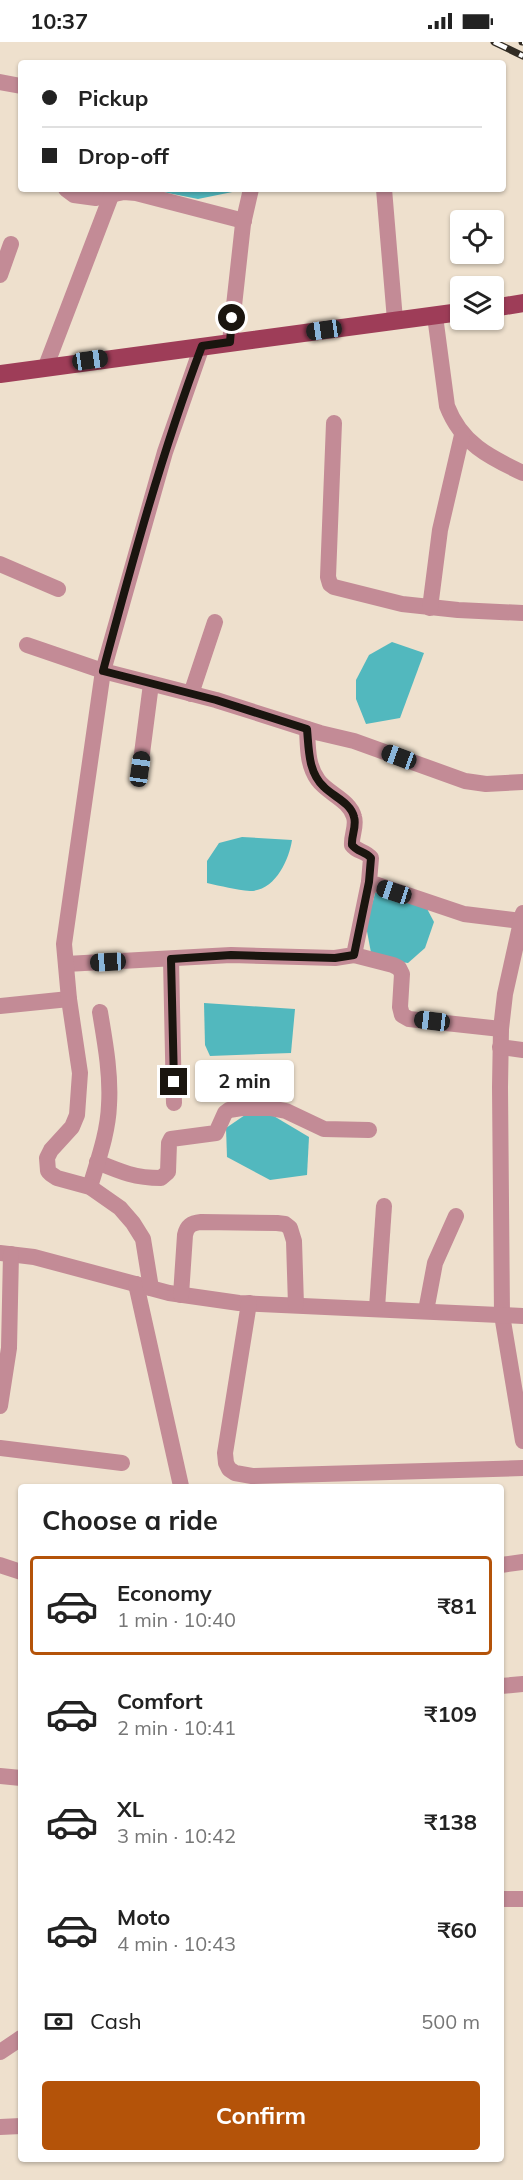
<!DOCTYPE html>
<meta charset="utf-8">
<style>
body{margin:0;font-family:Mulish,sans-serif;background:#f6f6f6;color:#222;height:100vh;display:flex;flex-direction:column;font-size:22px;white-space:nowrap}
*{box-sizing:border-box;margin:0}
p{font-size:20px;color:#767676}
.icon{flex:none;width:33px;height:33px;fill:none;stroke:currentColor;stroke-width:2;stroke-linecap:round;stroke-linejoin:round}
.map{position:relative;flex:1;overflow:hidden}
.details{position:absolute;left:18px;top:1442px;width:486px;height:678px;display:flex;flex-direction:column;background:#fff;border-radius:6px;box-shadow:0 2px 4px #0004}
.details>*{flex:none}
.top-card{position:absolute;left:18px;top:18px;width:488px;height:132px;border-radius:6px;box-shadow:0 2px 4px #0004;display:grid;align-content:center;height:132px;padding:0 24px;background:#fff}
.controls{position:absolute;left:450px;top:168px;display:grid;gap:12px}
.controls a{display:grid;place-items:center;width:54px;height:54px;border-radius:6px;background:#fff;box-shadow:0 2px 4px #0004;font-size:30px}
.end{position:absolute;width:27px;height:27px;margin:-14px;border:8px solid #1a150f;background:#fff;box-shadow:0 0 0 3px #fff}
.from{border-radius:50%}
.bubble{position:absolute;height:42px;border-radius:6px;background:#fff;box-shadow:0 2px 4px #0004;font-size:20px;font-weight:700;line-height:42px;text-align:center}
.car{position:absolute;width:18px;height:36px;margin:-18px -9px;border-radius:8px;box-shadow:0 0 4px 2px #0007;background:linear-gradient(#222 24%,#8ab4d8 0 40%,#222 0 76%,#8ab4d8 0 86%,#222 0)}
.top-card b{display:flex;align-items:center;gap:21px;height:57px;font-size:22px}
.top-card b+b{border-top:2px solid #e0e0e0}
.top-card i{width:15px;height:15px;background:#222}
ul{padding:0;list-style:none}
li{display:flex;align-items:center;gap:18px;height:99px;margin:0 12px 9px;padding:0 12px;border:3px solid transparent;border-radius:6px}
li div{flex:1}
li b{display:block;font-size:22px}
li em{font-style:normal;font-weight:700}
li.active{border-color:#b45309}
li>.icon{width:54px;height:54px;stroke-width:1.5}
h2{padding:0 24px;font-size:27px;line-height:72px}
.pay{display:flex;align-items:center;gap:15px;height:66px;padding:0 24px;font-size:22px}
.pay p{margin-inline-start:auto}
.primary-button{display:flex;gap:12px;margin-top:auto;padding:12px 24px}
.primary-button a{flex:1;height:69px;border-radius:6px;background:#b45309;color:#fff;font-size:24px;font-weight:700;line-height:69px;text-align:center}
.status{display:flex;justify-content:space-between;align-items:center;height:42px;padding:0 30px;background:#fff;direction:ltr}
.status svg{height:16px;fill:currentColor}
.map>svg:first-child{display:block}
.water{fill:#52b8be}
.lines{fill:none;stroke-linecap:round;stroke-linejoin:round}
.minor{stroke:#c38b96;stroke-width:16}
.major{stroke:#9e3d58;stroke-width:18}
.rail-casing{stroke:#322c24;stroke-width:7}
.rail{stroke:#fff;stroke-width:4.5;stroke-dasharray:14;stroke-linecap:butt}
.route{stroke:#1a150f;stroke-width:8}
</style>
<div class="status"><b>10:37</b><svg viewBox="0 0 49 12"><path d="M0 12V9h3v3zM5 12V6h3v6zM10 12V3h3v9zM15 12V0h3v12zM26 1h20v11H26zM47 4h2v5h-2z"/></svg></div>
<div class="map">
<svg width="523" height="2138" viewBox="0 0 523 2138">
<rect width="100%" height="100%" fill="#eee0cd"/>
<!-- water -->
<g class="water">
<polygon points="148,147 247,147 198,157"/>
<polygon points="392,600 424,611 400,676 366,682 356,657 356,638 369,613"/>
<path d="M242,795l50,3c-3,20 -17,51 -42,51 -14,-1 -29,-5 -43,-8v-22l12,-18z"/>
<polygon points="376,848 424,861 434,880 425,906 408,921 372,916 366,884"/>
<polygon points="204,961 295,967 291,1011 210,1014 205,1003"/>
<polygon points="245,1073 272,1073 309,1095 307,1133 270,1138 227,1115 226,1086"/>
</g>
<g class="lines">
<!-- minor -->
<g class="minor">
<polyline points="0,40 21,44"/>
<polyline points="66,147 74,153 96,156 124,150 136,151 244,179"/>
<polyline points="384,147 395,278"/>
<polyline points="0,233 11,202"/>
<path d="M435,274l12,90c14,37 42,51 76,67"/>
<polyline points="230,300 243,182 251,147"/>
<polyline points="46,324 111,154"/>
<polyline points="334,381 328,535 330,542 334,545 402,562 458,568 523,571"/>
<polyline points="0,522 58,547"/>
<polyline points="430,566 440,488 462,393"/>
<polyline points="27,603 103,629 216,658 320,691 354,699 465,739 486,742 523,740"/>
<polyline points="191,652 215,580"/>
<path d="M307,687c1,18 0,36 11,51 9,13 32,20 36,37 3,9 -3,19 -2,28 5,7 14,6 19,13l-2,24 95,32 57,7"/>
<polyline points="140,727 151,642"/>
<polyline points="523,871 505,952 501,987 500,1045 502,1273 523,1399"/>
<polyline points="354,913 393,923 399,926 402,932 400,965 402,973 409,977 501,987"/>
<polyline points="171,917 174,1061"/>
<polyline points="66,922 231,913 335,916 354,913 369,840"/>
<polyline points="0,964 69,957"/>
<polyline points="500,1005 523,1008"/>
<path d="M97,1120c24,10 38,16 64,16l7,-6 1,-29 2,-4 45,-6 9,-20 4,-3 13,-2h28l16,3 38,18 45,1"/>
<path d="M90,1145c8,-27 18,-54 19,-82 2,-31 -4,-63 -9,-93"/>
<polyline points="0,1211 34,1215 169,1251 239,1261 523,1274"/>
<polyline points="136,1242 181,1444"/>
<polyline points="151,1246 143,1197 133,1181 120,1166 90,1145 57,1136 51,1132 48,1129 47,1116 51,1108 72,1085 77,1073 80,1031 69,957 64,902 103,629 165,410 202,304"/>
<path d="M181,1253l4,-60c2,-9 6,-12 16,-13l76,1 8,1 5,4 4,13 2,64"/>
<polyline points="249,1261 225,1411 226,1421 229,1427 235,1431 252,1434 523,1426"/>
<polyline points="377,1266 384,1164"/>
<polyline points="426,1269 435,1221 456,1174"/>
<polyline points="0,1364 9,1306 11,1212"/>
<polyline points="0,1406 122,1421"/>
<polyline points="0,1523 21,1530"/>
<polyline points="501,1523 523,1520"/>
<polyline points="501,1644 523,1642"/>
<polyline points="0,1734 21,1736"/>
<polyline points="501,1857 523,1857"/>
<polyline points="0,2010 21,1996"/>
<polyline points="0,2085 21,2084"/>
</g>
<!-- major -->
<g class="major">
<polyline points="494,266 523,261"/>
<polyline points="0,332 460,270"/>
</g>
<!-- rail casing -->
<g class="rail-casing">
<g id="rail">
<polyline points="494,0 523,14"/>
<polyline points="522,0 523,0"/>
</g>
</g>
<!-- rail -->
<use href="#rail" class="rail"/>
</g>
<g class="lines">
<!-- route -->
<path class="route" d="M174,1040l-3,-123 60,-4 104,3 19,-3 15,-73 2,-24c-6,-7 -14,-6 -19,-13 -1,-9 5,-19 2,-28 -3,-14 -20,-20 -30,-30 -16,-15 -15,-37 -17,-58l-91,-29 -113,-29c29,-109 59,-219 99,-325l28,-4 2,-24"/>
</g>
</svg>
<div class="controls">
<a><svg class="icon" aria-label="locate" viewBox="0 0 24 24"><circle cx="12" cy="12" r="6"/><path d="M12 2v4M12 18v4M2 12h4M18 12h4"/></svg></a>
<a><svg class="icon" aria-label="layers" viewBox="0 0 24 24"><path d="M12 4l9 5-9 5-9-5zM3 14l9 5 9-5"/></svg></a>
</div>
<i class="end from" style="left:232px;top:276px"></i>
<i class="end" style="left:174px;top:1040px"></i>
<div class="bubble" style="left:195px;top:1018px;width:99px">2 min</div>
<i class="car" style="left:324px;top:288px;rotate:262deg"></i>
<i class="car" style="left:90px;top:318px;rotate:82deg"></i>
<i class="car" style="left:399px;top:715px;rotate:290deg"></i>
<i class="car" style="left:140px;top:727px;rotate:8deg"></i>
<i class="car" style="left:394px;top:850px;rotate:288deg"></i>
<i class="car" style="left:108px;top:920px;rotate:267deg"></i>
<i class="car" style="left:432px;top:979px;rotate:277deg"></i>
<div class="top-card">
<b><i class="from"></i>Pickup</b>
<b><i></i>Drop-off</b>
</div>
<section class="details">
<h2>Choose a ride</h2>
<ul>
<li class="active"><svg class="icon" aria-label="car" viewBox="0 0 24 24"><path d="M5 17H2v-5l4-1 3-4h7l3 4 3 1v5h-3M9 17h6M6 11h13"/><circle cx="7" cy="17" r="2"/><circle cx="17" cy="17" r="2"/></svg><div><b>Economy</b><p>1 min · 10:40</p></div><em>₹81</em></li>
<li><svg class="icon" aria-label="car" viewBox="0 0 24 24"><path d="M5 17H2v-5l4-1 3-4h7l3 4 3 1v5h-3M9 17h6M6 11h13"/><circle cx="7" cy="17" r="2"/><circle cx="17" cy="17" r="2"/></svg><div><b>Comfort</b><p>2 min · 10:41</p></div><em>₹109</em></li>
<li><svg class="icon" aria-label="car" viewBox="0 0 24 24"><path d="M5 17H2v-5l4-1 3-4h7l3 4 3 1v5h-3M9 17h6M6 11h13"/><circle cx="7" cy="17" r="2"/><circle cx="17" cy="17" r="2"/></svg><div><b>XL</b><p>3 min · 10:42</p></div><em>₹138</em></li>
<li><svg class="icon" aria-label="car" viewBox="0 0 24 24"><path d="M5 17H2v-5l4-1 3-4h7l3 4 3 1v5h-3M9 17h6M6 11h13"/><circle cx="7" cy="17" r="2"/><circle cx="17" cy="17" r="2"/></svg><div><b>Moto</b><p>4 min · 10:43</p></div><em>₹60</em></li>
</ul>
<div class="pay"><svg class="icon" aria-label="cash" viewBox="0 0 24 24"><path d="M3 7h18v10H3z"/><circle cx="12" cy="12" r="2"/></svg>Cash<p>500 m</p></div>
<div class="primary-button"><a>Confirm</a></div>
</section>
</div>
